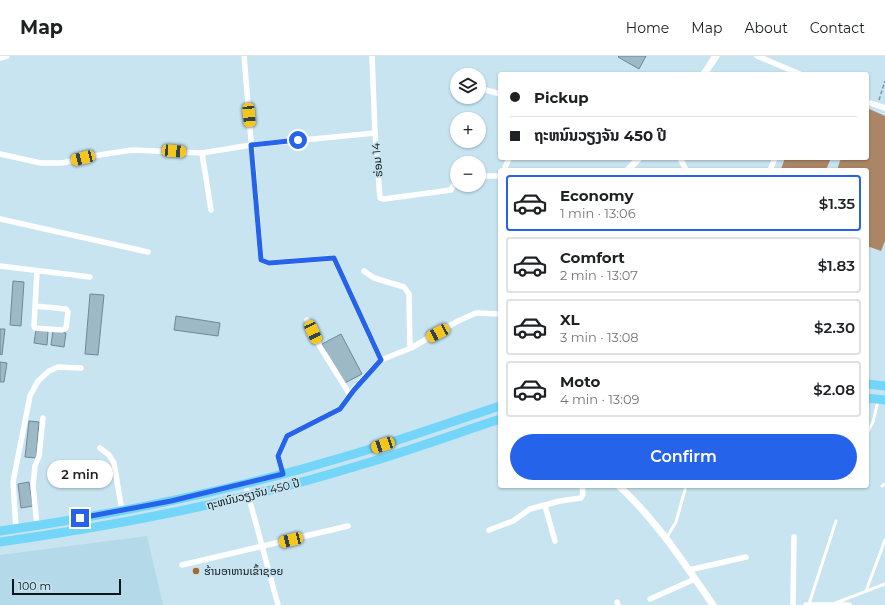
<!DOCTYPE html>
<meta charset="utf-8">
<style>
body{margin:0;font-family:Montserrat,"Noto Sans Lao",sans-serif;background:#f2f2f2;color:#202124;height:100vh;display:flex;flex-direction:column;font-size:15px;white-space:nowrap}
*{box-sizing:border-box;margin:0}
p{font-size:13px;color:#757577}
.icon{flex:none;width:22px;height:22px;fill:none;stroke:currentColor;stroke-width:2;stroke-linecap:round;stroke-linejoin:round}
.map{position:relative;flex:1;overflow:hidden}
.side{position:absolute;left:498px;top:112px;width:371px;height:320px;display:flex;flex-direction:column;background:#fff;border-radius:4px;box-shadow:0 1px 3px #0004}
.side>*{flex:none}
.guide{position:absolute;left:498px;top:16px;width:371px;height:88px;border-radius:4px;box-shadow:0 1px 3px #0004;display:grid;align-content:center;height:88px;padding:0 12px;background:#fff}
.fabs{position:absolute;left:450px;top:12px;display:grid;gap:8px}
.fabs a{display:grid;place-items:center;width:36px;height:36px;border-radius:50%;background:#fff;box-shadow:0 1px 3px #0004;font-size:20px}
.scale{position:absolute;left:12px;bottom:10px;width:109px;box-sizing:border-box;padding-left:4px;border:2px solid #0b151a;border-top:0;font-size:11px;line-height:14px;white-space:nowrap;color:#0b151a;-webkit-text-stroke:3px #c7e4f0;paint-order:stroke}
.end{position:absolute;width:18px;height:18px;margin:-9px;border:5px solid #2563eb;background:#fff;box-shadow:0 0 0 2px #fff}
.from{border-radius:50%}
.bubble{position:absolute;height:28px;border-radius:14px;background:#fff;box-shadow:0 1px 3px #0004;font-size:13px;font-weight:600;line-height:28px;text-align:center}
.car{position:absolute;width:12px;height:24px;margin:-12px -6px;border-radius:5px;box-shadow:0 0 3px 1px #0007;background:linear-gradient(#f5c518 24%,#345 0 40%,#f5c518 0 76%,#345 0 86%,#f5c518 0)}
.guide b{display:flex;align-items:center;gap:14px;height:38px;font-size:15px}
.guide b+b{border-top:1px solid #e0e0e0}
.guide i{width:10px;height:10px;background:#202124}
ul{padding:7px 0 0;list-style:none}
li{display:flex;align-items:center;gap:12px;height:56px;margin:0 8px 6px;padding:0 4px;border:2px solid #e0e0e0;border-radius:4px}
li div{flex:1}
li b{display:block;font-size:15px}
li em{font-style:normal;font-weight:600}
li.current{border-color:#2563eb}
li>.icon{width:36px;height:36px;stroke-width:1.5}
.button{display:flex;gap:8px;margin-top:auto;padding:8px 12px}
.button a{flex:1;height:46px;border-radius:24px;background:#2563eb;color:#fff;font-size:16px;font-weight:600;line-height:46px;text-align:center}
header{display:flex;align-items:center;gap:24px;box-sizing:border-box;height:56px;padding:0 20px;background:#fff;border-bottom:1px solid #e0e0e0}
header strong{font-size:19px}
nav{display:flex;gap:22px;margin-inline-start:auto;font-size:14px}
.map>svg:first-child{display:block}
.built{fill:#b4daea}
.water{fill:#aa8666}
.building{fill:#9db9c5;stroke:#6e8995}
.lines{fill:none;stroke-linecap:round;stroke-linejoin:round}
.path{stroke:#80969f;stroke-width:1.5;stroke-dasharray:4 2;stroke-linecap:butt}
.service{stroke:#fff;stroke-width:3}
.minor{stroke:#fff;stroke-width:5.5}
.tertiary{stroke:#fff;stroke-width:7}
.trunk{stroke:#73d6f8;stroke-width:9}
.route{stroke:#2563eb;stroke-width:5}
.poi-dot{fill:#a56a2b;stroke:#c7e4f0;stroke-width:1.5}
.labels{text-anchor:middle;stroke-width:3.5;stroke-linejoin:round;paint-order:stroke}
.street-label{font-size:11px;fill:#0b151a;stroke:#c7e4f0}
.poi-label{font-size:11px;fill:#0b151a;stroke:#c7e4f0;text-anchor:start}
</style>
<header>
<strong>Map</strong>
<nav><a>Home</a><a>Map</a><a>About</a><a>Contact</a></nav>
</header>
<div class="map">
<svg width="885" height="549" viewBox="0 0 885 549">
<rect width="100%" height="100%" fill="#c7e4f0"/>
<!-- built -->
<polygon class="built" points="147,480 163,549 0,549 0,499"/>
<!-- water -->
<g class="water">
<polygon points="867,52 885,60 885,185 881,195 867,190 867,114 837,114 841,102 867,102"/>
<polygon points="785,102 831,102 826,114 784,114 781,113"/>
</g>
<!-- building -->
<g class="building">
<polygon points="619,0 646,0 639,13 618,1"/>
<polygon points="13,225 24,226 21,270 10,269"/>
<polygon points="90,238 104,239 98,299 85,298"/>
<polygon points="176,260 220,267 218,280 174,274"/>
<polygon points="0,273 5,273 2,299 0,298"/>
<polygon points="36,273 48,275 47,289 34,287"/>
<polygon points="53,275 66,277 64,291 51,289"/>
<polygon points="341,278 362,318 343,328 322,288"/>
<polygon points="0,306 7,307 4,326 0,326"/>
<polygon points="29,365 39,366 36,402 25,401"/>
<polygon points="29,426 33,450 21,452 18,428"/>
</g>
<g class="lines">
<!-- path -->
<polyline class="path" points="879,44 885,25"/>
<!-- service -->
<g class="service">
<polyline points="867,377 873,366 878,345"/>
<polyline points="882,430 885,428"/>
<polyline points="667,481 676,466 686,430"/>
<polyline points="866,535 885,484"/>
<polyline points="809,548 836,465"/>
<polyline points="833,548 885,528"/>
</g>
<!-- minor -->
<g class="minor">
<polyline points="244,0 261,204 269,207 334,202 381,304"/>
<polyline points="372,0 375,77 380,142 384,143 451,134 457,122"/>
<polyline points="757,0 800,18"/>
<polyline points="0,2 7,0"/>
<polyline points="479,32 500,38"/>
<polyline points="867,46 885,52"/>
<polyline points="202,97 211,154"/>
<polyline points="0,98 41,107 62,107 93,100 132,94 202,97 251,89 375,77"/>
<polyline points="680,102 686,114"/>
<polyline points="504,114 509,102"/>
<polyline points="770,114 775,102"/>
<polyline points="479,120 500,120"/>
<polyline points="0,163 148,196"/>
<polyline points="0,210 90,221"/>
<polyline points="364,215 374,222 404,231 409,238 410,292"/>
<polyline points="35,250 66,253 68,256 66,272 62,274 35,272 34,270 37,215"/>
<polyline points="307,264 319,289 350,339"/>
<polyline points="100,392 109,399 114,407 122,455"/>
<polyline points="283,418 278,400 287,380 340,353 353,334 381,304 411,292 456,266 476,257 500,258"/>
<polyline points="245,427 278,549"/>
<polyline points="545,450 555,485"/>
<polyline points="37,469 33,430 35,410 39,400 43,362"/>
<polyline points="16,473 13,426 30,340 38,325 49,315 58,311 81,312"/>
<polyline points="489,474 513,465 530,453 560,445 581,442 583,438 582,430"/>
<polyline points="182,509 348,470"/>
<polyline points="689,514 746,501"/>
<polyline points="650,543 695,523"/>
<polyline points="617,546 618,549"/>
<polyline points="793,549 794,481"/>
<polyline points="806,549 849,549"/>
</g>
<!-- tertiary -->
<g class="tertiary">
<polyline points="704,18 716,0"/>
<polyline points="628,114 639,102"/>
<path d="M619,430c38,35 65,77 94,119"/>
</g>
<!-- trunk -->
<g class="trunk">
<polyline points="867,328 885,330"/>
<polyline points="867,342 885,344"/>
<path d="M0,475c119,-17 238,-42 354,-77 49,-15 97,-32 146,-48"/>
<path d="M0,486c120,-17 240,-40 357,-76 48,-14 95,-31 143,-47"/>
</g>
</g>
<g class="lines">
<!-- route -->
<polyline class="route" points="80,462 171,445 283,418 278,400 287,380 340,353 354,334 381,304 334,202 269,207 261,204 251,89 298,84"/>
</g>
<!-- markers -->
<circle class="poi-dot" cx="196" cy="515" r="4"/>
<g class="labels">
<!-- street labels -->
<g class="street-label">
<text transform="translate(377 104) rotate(-95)" y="4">ຮ່ອມ 14</text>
<text transform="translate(253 438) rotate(-14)" y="4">ຖະຫນົນວຽງຈັນ 450 ປີ</text>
</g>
<!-- poi labels -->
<g class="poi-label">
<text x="204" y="519">ຮ້ານອາຫານເຂົ້າຊອຍ</text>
</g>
</g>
</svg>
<div class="fabs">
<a><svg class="icon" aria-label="layers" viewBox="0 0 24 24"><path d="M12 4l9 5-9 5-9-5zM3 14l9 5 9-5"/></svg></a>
<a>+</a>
<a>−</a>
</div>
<div class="scale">100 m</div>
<i class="end from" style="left:298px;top:84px"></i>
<i class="end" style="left:80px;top:462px"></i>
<div class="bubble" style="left:47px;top:404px;width:66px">2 min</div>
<i class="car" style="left:249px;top:59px;rotate:175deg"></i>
<i class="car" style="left:174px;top:95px;rotate:94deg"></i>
<i class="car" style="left:83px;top:102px;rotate:256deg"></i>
<i class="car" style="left:313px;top:276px;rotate:155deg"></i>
<i class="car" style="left:438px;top:277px;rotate:242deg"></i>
<i class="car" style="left:383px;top:389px;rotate:251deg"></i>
<i class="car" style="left:291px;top:484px;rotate:256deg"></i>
<div class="guide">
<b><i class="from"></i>Pickup</b>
<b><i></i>ຖະຫນົນວຽງຈັນ 450 ປີ</b>
</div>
<section class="side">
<ul>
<li class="current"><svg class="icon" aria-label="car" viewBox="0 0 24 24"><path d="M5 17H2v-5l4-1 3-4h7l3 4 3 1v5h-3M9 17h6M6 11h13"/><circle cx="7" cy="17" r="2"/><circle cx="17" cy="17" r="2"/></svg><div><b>Economy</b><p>1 min · 13:06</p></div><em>$1.35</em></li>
<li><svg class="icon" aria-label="car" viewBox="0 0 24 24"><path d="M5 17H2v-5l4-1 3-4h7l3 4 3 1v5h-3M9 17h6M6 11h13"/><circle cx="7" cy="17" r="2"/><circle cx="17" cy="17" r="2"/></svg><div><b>Comfort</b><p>2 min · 13:07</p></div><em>$1.83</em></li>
<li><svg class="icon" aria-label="car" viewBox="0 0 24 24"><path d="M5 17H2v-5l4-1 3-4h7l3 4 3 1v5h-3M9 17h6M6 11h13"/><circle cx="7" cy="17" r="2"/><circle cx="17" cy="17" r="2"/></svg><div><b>XL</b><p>3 min · 13:08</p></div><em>$2.30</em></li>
<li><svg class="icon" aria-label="car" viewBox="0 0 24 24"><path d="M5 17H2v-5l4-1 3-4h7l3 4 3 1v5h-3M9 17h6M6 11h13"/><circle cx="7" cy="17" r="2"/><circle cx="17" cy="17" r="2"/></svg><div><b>Moto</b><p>4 min · 13:09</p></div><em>$2.08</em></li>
</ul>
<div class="button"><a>Confirm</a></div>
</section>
</div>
